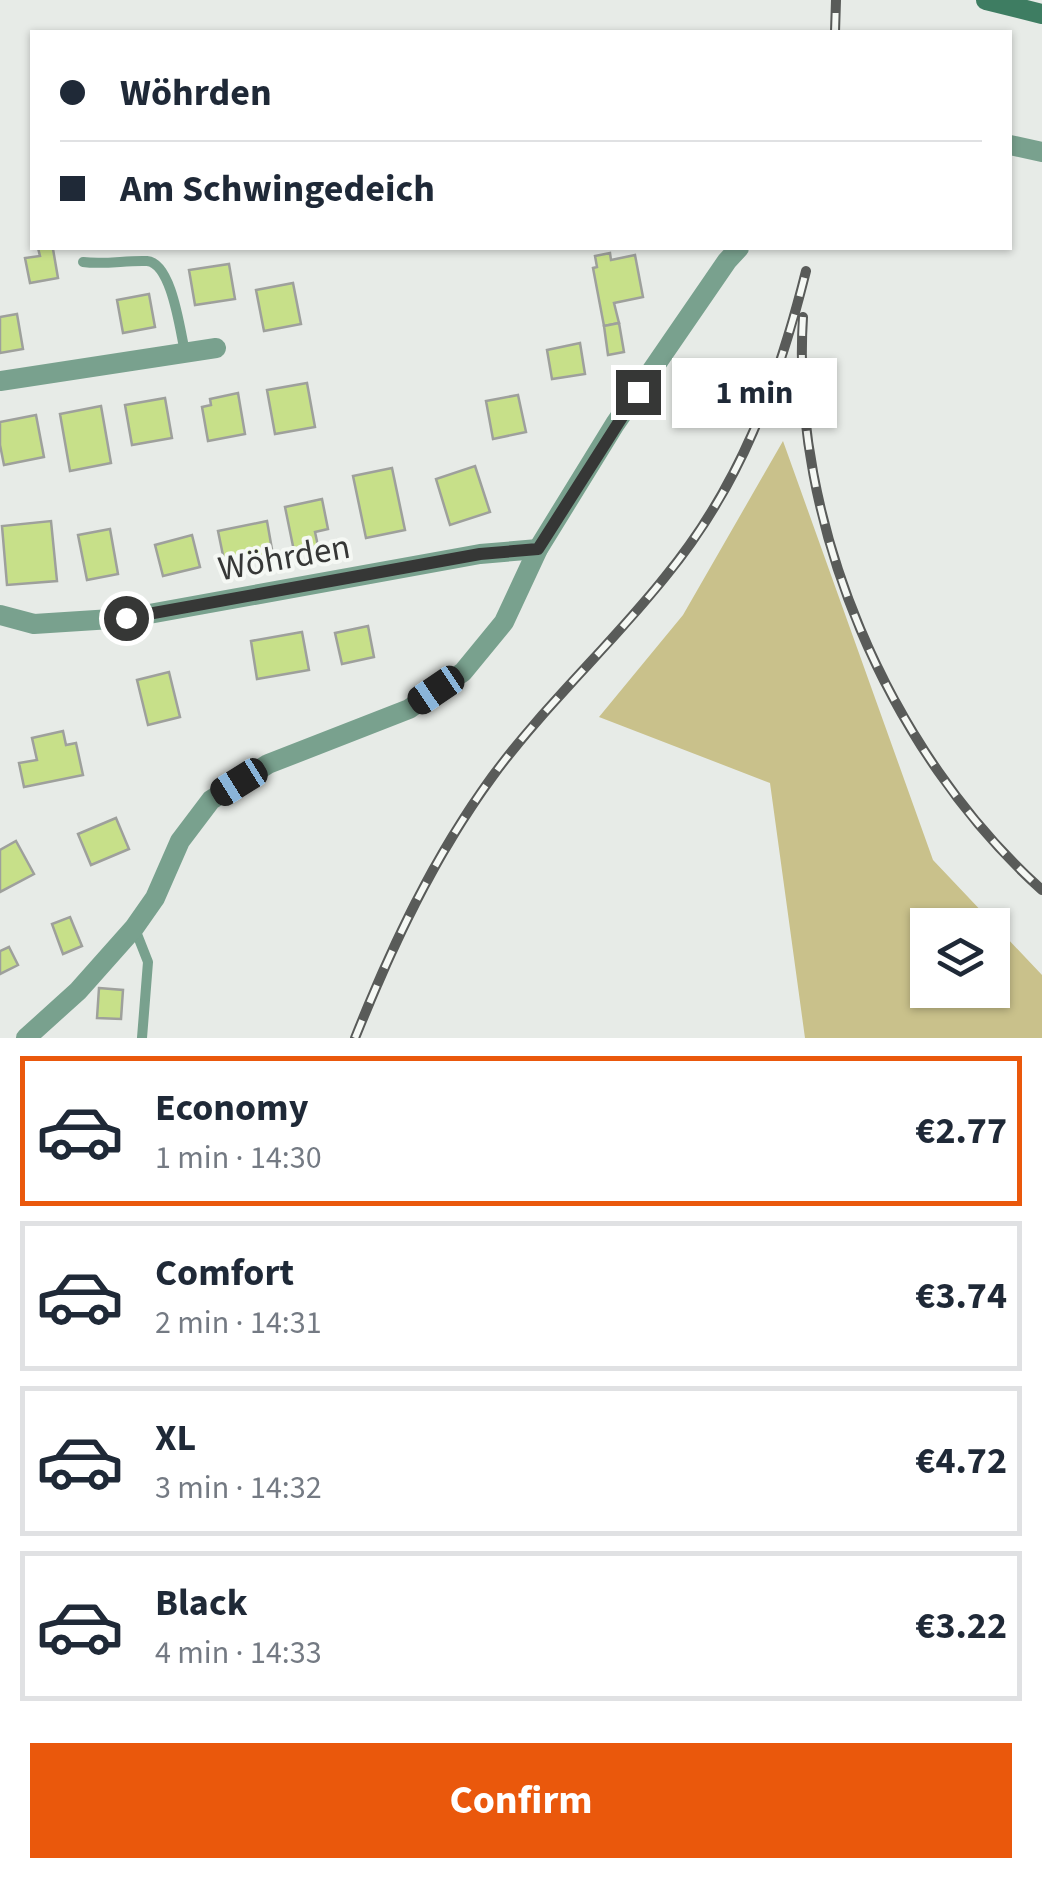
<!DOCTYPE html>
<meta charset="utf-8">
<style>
body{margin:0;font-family:"Source Sans 3",sans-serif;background:#f2f2f3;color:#1f2937;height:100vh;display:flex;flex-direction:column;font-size:38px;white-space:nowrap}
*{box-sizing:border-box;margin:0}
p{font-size:32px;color:#747a83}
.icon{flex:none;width:55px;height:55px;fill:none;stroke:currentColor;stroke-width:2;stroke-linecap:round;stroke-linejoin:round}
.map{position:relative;height:1038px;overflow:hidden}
.sheet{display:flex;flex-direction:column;background:#fff;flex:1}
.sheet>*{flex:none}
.guide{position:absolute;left:30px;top:30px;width:982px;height:220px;border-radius:0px;box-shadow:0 2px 8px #0004;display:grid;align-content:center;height:220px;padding:0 30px;background:#fff}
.controls{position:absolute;left:910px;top:908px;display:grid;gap:20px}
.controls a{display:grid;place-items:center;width:100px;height:100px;border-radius:0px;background:#fff;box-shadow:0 2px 8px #0004;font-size:50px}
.end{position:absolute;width:45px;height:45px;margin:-22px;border:12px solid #363736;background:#fff;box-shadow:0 0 0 5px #fff}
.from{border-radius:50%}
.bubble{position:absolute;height:70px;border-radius:0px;background:#fff;box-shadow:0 2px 8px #0004;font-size:32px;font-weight:700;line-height:70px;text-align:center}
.car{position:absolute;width:30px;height:60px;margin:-30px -15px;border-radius:12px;box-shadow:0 0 8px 2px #0007;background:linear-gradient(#222 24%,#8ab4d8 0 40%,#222 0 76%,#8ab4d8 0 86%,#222 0)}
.guide b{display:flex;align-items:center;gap:35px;height:95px;font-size:38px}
.guide b+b{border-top:2px solid #e0e1e3}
.guide i{width:25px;height:25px;background:#1f2937}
ul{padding:18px 0 0;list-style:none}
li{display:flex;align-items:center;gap:30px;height:150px;margin:0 20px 15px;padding:0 10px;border:5px solid #e0e1e3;border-radius:0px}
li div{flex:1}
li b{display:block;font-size:38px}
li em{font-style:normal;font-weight:700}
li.current{border-color:#ea580c}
li>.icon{width:90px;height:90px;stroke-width:1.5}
.button{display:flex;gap:20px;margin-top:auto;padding:20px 30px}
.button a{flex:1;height:115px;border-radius:0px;background:#ea580c;color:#fff;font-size:40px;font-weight:700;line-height:115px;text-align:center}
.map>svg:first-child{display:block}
.green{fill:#c9c18b;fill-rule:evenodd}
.building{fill:#c7e089;stroke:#9ea09c;stroke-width:2.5}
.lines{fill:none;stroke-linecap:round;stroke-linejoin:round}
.lane{stroke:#79a18e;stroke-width:10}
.street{stroke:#79a18e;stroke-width:20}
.secondary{stroke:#3e7d62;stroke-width:20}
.rail-casing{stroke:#595b59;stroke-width:10}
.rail{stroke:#f5f8f4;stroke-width:6;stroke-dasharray:19;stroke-linecap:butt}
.route{stroke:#363736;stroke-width:12}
.labels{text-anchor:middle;stroke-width:8;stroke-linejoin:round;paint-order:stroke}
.street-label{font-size:35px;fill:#363736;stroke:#f5f8f4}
</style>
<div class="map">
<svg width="1042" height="1038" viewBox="0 0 1042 1038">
<rect width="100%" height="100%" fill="#e7ebe7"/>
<!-- green -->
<path class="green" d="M783,441l150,419 109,115v63h-237l-35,-255 -171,-66 84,-102zM928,925h64v65h-64z"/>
<!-- building -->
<g class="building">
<polygon points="38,248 63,248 53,249 58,278 30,283 25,258 40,256"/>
<polygon points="610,253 611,260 635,255 643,297 614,303 619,323 604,326 593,268 597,267 595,256"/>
<polygon points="229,264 235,299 195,305 189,270"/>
<polygon points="293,283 301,324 264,331 256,290"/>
<polygon points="149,294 155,327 123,333 117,300"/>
<polygon points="17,314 23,349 0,353 0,317"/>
<polygon points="619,323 624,352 608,355 604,326"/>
<polygon points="580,343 585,374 552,379 547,350"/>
<polygon points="307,383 315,427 275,434 267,390"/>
<polygon points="238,393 245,434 208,441 202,407 211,405 210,399"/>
<polygon points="518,395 526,432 493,439 486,401"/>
<polygon points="165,398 172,438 132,445 125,405"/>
<polygon points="101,406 111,463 70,471 60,414"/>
<polygon points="36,415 44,457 4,465 0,445 0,422"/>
<polygon points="475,466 490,512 450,525 436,479"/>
<polygon points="392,468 405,530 366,538 353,476"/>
<polygon points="322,499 328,529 315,532 318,546 294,551 285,507"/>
<polygon points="51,521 57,581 7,585 2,526"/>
<polygon points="267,521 273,555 225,565 218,531"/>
<polygon points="110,529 118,574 87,580 78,535"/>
<polygon points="192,535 200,567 163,576 155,545"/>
<polygon points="368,626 374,657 342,664 335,633"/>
<polygon points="302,632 309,670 257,679 251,641"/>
<polygon points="169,672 180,717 148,725 137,680"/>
<polygon points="63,731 66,745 76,743 83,775 24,787 19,763 37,760 32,738"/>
<polygon points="116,818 129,849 91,865 78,834"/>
<polygon points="16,841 34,874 0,892 0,850"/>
<polygon points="70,917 82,946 63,954 52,924"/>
<polygon points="9,947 18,965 0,974 0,951"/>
<polygon points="99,988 123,990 121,1019 97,1018"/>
</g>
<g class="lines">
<!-- lane -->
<g class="lane">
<path d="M83,262c22,3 43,-2 64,-1 25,2 33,70 38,91"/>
<polyline points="135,929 148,962 142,1038"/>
</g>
<!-- street -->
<g class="street">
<polyline points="1010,145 1042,152"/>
<polyline points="0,381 216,348"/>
<polyline points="0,615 34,624 127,618 480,554 538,549"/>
<polyline points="26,1038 78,991 134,928 155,898 180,841 211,800 268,764 409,709 463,672 504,622 538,549 615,424 727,261 739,248"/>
</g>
<!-- secondary -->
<polyline class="secondary" points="986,0 1042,14"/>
<!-- rail casing -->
<g class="rail-casing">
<g id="rail">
<polyline points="835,32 836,0"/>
<path d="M803,317c-13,205 86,436 239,573"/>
<path d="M355,1038c37,-92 78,-180 137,-261 52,-71 118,-131 173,-200 75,-91 113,-194 141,-306"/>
</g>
</g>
<!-- rail -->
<use href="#rail" class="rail"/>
</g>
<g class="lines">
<!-- route -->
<polyline class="route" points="126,618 480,554 538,549 638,392"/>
</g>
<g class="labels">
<!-- street labels -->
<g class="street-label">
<text transform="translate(284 557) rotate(-10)" y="12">Wöhrden</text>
</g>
</g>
</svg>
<div class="controls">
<a><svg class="icon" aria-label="layers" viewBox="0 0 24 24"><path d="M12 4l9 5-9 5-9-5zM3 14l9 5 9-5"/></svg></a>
</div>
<i class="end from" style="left:126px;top:618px"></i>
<i class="end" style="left:638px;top:392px"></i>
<div class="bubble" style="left:672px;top:358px;width:165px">1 min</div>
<i class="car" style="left:436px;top:690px;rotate:236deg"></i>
<i class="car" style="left:239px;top:782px;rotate:238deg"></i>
<div class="guide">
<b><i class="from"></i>Wöhrden</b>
<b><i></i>Am Schwingedeich</b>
</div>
</div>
<section class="sheet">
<ul>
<li class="current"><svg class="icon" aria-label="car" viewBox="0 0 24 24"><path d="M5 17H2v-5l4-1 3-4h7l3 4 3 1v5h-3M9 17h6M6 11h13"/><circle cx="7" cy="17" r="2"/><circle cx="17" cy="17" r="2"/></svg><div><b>Economy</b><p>1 min · 14:30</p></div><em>€2.77</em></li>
<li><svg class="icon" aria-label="car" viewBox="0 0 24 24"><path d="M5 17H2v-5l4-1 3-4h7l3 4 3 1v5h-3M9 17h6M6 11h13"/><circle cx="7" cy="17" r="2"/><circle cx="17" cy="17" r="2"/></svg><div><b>Comfort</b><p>2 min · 14:31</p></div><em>€3.74</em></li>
<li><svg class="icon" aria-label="car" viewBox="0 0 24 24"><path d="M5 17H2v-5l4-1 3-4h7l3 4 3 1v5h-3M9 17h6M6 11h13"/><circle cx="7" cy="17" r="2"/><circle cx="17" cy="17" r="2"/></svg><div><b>XL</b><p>3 min · 14:32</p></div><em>€4.72</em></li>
<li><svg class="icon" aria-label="car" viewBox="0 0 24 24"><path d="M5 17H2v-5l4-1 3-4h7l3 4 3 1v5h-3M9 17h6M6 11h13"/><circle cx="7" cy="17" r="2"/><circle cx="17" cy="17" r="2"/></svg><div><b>Black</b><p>4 min · 14:33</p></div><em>€3.22</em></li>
</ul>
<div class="button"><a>Confirm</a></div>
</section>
